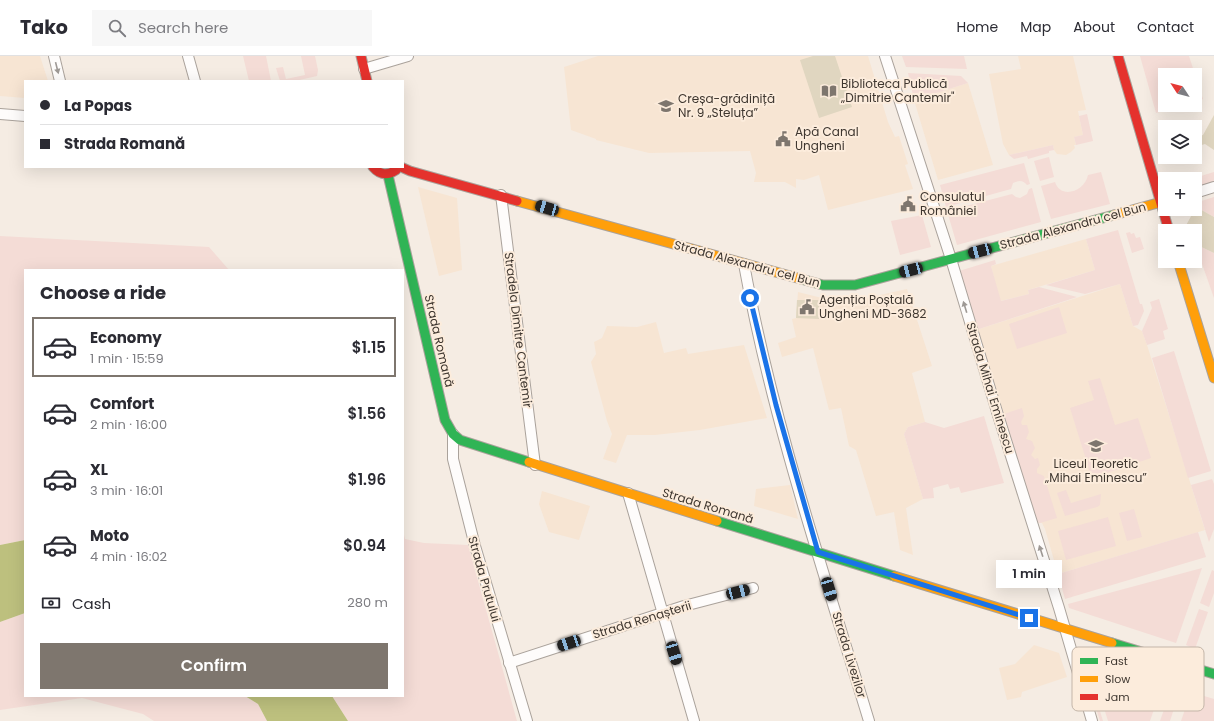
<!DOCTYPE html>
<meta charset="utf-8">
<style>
body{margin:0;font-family:Poppins,sans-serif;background:#f7f7f7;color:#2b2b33;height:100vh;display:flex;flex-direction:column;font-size:15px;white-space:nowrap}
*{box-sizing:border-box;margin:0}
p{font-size:13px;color:#7c7c81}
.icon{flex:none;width:22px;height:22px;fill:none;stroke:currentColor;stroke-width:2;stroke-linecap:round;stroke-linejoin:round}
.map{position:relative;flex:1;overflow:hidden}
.panel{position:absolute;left:24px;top:213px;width:380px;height:428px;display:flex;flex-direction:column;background:#fff;border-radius:0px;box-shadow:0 4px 16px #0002}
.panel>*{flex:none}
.top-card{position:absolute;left:24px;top:24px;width:380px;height:88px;border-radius:0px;box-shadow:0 4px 16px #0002;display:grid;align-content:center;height:88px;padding:0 16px;background:#fff}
.needle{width:26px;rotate:306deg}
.buttons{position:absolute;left:1158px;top:12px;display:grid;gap:8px}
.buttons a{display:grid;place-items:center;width:44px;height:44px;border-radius:0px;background:#fff;box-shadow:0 4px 16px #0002;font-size:20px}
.end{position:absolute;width:18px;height:18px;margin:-9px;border:5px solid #1a73e8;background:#fff;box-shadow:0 0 0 2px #fff}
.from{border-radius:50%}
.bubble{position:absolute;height:28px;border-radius:0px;background:#fff;box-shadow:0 4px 16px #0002;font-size:13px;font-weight:600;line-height:28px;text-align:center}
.car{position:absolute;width:12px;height:24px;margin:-12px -6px;border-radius:5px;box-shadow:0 0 3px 1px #0007;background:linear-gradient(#222 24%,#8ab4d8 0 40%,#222 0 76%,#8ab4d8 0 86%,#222 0)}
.top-card b{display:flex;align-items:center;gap:14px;height:38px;font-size:15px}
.top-card b+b{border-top:1px solid #e1e1e2}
.top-card i{width:10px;height:10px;background:#2b2b33}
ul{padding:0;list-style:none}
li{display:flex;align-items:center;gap:12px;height:60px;margin:0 8px 6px;padding:0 8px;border:2px solid transparent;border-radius:0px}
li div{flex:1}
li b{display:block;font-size:15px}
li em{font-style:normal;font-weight:600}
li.on{border-color:#7e766e}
li>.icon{width:36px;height:36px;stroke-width:1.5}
h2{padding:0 16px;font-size:18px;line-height:48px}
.pay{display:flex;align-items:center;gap:10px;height:44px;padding:0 16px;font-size:15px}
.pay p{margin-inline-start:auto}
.button{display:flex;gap:8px;margin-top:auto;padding:8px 16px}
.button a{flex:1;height:46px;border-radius:0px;background:#7e766e;color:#fff;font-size:16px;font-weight:600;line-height:46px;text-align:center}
header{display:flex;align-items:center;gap:24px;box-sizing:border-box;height:56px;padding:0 20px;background:#fff;border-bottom:1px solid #e1e1e2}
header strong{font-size:19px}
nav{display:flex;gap:22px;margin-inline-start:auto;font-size:14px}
.search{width:280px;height:36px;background:#f7f7f7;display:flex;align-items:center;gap:10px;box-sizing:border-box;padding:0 14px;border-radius:0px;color:#7c7c81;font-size:15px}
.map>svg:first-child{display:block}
.built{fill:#f7e5d3}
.green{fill:#f4dcd6}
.water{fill:#bdc07e}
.building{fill:#e0d6c0}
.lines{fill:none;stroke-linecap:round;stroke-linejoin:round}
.street-casing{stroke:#aaa29b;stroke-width:12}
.fast-casing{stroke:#aaa29b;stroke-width:11}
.slow-casing{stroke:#aaa29b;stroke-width:11}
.jam-casing{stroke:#aaa29b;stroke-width:11}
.street{stroke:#fefcfb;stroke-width:10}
.fast{stroke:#30b455;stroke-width:9}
.slow{stroke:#ff9f0a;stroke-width:9}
.jam{stroke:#e5322d;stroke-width:9}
.oneway{fill:#9e9995}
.route{stroke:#1a73e8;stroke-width:5}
.labels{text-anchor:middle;stroke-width:4;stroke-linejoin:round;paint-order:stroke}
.poi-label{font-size:12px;fill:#3e362f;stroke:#fcecdc;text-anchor:start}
.street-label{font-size:12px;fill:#3e362f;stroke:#fcecdc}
.key{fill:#fcecdc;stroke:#c3b5a8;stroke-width:1}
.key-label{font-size:11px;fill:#3e362f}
</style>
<header>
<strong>Tako</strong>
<div class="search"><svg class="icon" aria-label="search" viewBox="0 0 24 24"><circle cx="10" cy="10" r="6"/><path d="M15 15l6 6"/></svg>Search here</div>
<nav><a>Home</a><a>Map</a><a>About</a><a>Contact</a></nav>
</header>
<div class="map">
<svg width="1214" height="665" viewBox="0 0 1214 665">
<rect width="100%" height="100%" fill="#f5ece3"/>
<!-- built -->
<g class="built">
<polygon points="0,0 40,0 48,25 25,25 25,42 0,40"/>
<polygon points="598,0 868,0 888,66 895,81 899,80 908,108 905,109 913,133 828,154 819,119 804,124 796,123 796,132 785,126 754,126 756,117 750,95 649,97 596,84 596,83 571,74 564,11"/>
<polygon points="1018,0 1073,0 1086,54 1078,55 1083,79 1074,81 1076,89 1074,89 1075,92 1071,96 1066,99 1057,98 1054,94 1053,89 1009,99 1003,88 989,18 1021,13"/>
<polygon points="968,27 993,109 938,124 914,44"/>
<polygon points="418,131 457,142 462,214 439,220"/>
<polygon points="1086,183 1095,214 1028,234 1029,238 1000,245 991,210"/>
<polygon points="1120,228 1133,270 1142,275 1147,289 1205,474 1058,518 1045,473 1042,467 1038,467 1036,464 976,274"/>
<polygon points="907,233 932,310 912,317 925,366 908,371 904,378 923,443 906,452 913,499 900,494 894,456 876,460 856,394 849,390 841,352 829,354 813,292 782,301 778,287 796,281 792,263 796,262 798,236 822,242 862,243"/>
<polygon points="656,266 664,297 686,292 688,298 744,289 767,362 700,374 655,379 627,379 616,407 603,403 612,378 607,365 591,306 596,298 594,286 602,282 607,270 637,271"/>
<polygon points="790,429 798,463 754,450 756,433"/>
<polygon points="542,435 590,450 579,484 549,476 539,448"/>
<polygon points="1034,589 1059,597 1067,621 1022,636 1021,641 1007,644 999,612 1015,608"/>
</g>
<!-- green -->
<g class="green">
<polygon points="243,0 266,0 271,25 249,25"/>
<polygon points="301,0 315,0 318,14 317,20 295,25 280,25 276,12 283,11 286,23 305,19"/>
<polygon points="902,0 964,0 967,13 906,11"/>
<polygon points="1140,0 1189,0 1203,43 1195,46 1195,19 1165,19 1165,49 1183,49 1156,57"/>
<polygon points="908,17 961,20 968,27 914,44"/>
<polygon points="1087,58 1093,85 1076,89 1074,81 1083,79 1079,60"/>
<polygon points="1053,89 1054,94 1049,95 1049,97 1028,103 1027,100 1014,103 1009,99"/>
<polygon points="1049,101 1054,121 1040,125 1034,105"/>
<path d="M1024,107l6,21 -3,1c-4,-5 -8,-5 -14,-2l-2,6 -65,18 -6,-22z"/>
<path d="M1101,116l9,32 -59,15 -10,-33 14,-4c6,18 30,9 33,-7z"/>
<polygon points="1214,116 1214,126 1195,132 1195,123 1191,123"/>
<polygon points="1032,132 1041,166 957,189 947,155 1012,138 1016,141 1020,142 1027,138 1029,133"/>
<polygon points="1214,141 1214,161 1196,151 1195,147"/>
<polygon points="922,159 931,191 900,199 891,165"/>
<polygon points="1118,174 1140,248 1142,248 1144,255 1138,269 1133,270 1120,228 1085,238 1046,229 1095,214 1086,183"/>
<polygon points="1130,176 1131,178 1134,177 1136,182 1140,181 1144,193 1132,197 1126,177"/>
<polygon points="0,180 209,191 229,214 25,214 25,484 0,489"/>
<polygon points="1195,188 1214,197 1214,242"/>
<polygon points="995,204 996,208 991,210 1001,245 1029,238 1028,234 1039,231 1077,241 976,274 959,215"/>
<polygon points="1159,243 1168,273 1163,275 1165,283 1147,289 1142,275 1152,252 1150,246"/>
<polygon points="1059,251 1067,277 1017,293 1009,268"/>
<polygon points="1174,295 1211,415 1188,422 1152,302"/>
<polygon points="1100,322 1115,369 1138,362 1151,402 1104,418 1105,422 1093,426 1070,352 1094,344 1088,325"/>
<polygon points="1022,352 1024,360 1021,366 1022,369 1027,369 1029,376 1026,383 1032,385 1035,392 1031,399 1035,403 1038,402 1040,409 1037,413 1037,417 1044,420 1057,462 1040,467 1037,466 1004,358"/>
<polygon points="984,360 1004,427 961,437 959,431 950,433 948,428 933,432 934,442 923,443 904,378 908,371 925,366 944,372"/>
<polygon points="1212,423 1214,428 1214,473 1209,486 1191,429"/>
<polygon points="1066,434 1071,447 1101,438 1100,449 1097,451 1065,460 1057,437"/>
<polygon points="1134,453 1142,481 1127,485 1119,457"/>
<polygon points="1108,461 1116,490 1066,504 1058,475"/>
<polygon points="403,475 405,483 424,487 468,489 517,665 348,665 332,640 403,640"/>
<polygon points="1198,476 1206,501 1065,543 1058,518"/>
<polygon points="1202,512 1176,587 1069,552 1068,548"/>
<polygon points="1212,514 1214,515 1214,537 1209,551 1200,547"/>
<polygon points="1199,553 1208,556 1195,593 1186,589"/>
<polygon points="25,557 25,640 245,640 258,648 267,665 154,665 143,658 82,642 0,654 0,566"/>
<polygon points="1080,601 1084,602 1103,665 1100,665"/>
<polygon points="1089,604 1163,627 1150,665 1108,665"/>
<polygon points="1173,628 1181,631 1170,665 1160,665"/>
<polygon points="1191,636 1214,643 1214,665 1181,665"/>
</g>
<!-- water -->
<g class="water">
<polygon points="25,484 25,557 0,566 0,489"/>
<polygon points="245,640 332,640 348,665 267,665 258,648"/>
</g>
<!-- building -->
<g class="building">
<polygon points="813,0 835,0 852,51 819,62 800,4"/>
<polygon points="1214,59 1214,94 1205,88 1195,91 1195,81 1203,79"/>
<polygon points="1196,151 1214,161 1214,197 1195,188 1195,175 1183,175"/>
<polygon points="797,244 819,244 819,263 796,262"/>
</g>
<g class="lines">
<!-- street casing -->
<g class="street-casing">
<g id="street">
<polyline points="54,0 60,25"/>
<polyline points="188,0 195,25"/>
<polyline points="885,0 951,203 998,359 1059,552 1092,665"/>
<polyline points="364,13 408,0"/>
<polyline points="0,58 25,60"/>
<polyline points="1195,137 1214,131"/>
<polyline points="501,139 535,409"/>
<path d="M744,208c28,155 79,306 125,457"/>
<polyline points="453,378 453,403 475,490 527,665"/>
<polyline points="628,437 694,665"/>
<polyline points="509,607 684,550 753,532"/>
</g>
</g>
<!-- fast casing -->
<g class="fast-casing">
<g id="fast">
<polyline points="388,119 445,364 453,378 460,384 529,406"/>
<polyline points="801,223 823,229 855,229 1114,159"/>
<polyline points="717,465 894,520"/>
<polyline points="1112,587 1214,618"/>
</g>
</g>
<!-- slow casing -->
<g class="slow-casing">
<g id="slow">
<polyline points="517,145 801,223"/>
<polyline points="1114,159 1165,145"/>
<polyline points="1178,205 1214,322"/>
<polyline points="529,406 717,465"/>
<polyline points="894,520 1112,587"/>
</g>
</g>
<!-- jam casing -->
<g class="jam-casing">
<g id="jam">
<polyline points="361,0 367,25"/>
<polyline points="1118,0 1169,175"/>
<path d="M373,111c7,8 14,9 23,3"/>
<polyline points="401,111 410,115 517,145"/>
</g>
</g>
<!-- street -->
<use href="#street" class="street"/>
<!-- fast -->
<use href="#fast" class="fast"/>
<!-- slow -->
<use href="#slow" class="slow"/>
<!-- jam -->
<use href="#jam" class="jam"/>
</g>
<!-- one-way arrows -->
<defs><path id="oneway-solid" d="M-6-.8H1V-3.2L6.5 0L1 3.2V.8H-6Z"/></defs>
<g class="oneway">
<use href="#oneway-solid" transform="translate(57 12) rotate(76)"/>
<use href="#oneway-solid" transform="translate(965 251) rotate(-107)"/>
<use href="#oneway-solid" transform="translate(1041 495) rotate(-108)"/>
</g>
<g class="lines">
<!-- route -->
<polyline class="route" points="750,242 776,349 818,496 1029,562"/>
</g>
<!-- icons -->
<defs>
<g id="library-bare" transform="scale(1.2)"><path d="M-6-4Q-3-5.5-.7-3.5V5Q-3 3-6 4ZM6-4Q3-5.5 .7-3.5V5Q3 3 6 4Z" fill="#7e766e" stroke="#fcecdc" stroke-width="2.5" paint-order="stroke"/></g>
<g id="school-bare" transform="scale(1.2)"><path d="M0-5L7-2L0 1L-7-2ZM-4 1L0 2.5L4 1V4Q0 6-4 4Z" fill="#7e766e" stroke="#fcecdc" stroke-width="2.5" paint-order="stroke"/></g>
<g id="civic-bare" transform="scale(1.2)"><path d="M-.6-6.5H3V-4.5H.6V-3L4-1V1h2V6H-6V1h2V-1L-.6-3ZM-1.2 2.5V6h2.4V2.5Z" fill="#7e766e" stroke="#fcecdc" stroke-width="2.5" paint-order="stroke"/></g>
</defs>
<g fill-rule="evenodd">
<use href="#library-bare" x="829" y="35"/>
<use href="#school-bare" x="666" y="50"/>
<use href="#civic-bare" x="783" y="83"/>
<use href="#civic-bare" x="908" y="148"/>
<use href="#civic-bare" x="807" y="251"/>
<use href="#school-bare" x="1096" y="390"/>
</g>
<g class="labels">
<!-- poi labels -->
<g class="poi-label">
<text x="841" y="32">Biblioteca Publică<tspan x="841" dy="14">„Dimitrie Cantemir"</tspan></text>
<text x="678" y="47">Creșa-grădiniță<tspan x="678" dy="14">Nr. 9 „Steluța”</tspan></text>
<text x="795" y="80">Apă Canal<tspan x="795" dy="14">Ungheni</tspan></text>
<text x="920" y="145">Consulatul<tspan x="920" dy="14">României</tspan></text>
<text x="819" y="248">Agenția Poștală<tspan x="819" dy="14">Ungheni MD-3682</tspan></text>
<text x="1096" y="412" text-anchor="middle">Liceul Teoretic<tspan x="1096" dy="14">„Mihai Eminescu”</tspan></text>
</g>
<!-- street labels -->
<g class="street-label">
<text transform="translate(1073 170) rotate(-15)" y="4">Strada Alexandru cel Bun</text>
<text transform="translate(747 208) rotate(15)" y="4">Strada Alexandru cel Bun</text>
<text transform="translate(518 274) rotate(83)" y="4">Stradela Dimitre Cantemir</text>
<text transform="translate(439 285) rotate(77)" y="4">Strada Romană</text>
<text transform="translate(990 332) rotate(73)" y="4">Strada Mihai Eminescu</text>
<text transform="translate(708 450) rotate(17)" y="4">Strada Romană</text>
<text transform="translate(484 523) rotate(74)" y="4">Strada Prutului</text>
<text transform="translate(642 564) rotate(-17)" y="4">Strada Renașterii</text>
<text transform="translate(849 599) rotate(73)" y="4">Strada Livezilor</text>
</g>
</g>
<!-- legend -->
<rect x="1072" y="591" width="132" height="64" rx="6" class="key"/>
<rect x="1080" y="602" width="18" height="6" fill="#30b455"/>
<rect x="1080" y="620" width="18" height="6" fill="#ff9f0a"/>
<rect x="1080" y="638" width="18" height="6" fill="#e5322d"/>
<g class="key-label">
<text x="1105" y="609">Fast</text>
<text x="1105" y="627">Slow</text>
<text x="1105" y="645">Jam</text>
</g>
</svg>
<div class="buttons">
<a><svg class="needle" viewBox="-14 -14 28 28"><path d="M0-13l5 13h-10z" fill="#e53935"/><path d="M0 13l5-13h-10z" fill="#7c7c81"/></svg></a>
<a><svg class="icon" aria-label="layers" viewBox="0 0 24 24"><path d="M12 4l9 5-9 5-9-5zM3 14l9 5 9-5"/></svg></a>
<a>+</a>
<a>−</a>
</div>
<i class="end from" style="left:750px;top:242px"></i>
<i class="end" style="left:1029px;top:562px"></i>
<div class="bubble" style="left:996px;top:504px;width:66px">1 min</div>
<i class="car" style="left:547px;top:152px;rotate:286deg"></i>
<i class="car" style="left:980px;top:195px;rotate:255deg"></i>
<i class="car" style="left:911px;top:214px;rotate:255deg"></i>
<i class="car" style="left:829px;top:533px;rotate:163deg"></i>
<i class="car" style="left:738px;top:536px;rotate:75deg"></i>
<i class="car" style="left:569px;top:587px;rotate:252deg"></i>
<i class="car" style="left:674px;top:597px;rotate:163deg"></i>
<div class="top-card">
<b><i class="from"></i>La Popas</b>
<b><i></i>Strada Romană</b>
</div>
<section class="panel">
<h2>Choose a ride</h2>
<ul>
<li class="on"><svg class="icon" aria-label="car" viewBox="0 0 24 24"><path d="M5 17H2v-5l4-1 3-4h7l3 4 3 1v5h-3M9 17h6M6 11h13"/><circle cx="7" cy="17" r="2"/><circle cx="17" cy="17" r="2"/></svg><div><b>Economy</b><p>1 min · 15:59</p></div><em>$1.15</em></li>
<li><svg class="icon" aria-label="car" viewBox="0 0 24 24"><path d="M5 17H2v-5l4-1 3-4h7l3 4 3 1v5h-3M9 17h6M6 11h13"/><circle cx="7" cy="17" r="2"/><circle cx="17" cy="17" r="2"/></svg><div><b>Comfort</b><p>2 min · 16:00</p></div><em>$1.56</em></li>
<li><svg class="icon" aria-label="car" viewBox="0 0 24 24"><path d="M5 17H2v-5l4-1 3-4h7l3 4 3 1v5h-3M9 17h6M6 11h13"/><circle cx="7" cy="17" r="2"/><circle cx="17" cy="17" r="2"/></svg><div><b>XL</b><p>3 min · 16:01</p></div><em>$1.96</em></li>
<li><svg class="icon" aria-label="car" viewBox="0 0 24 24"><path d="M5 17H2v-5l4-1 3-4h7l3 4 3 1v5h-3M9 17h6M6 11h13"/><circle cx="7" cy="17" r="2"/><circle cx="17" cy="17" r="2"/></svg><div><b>Moto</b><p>4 min · 16:02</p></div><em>$0.94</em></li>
</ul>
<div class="pay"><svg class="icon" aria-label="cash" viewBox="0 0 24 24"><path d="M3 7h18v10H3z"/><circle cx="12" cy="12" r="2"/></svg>Cash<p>280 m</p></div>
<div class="button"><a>Confirm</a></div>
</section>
</div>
